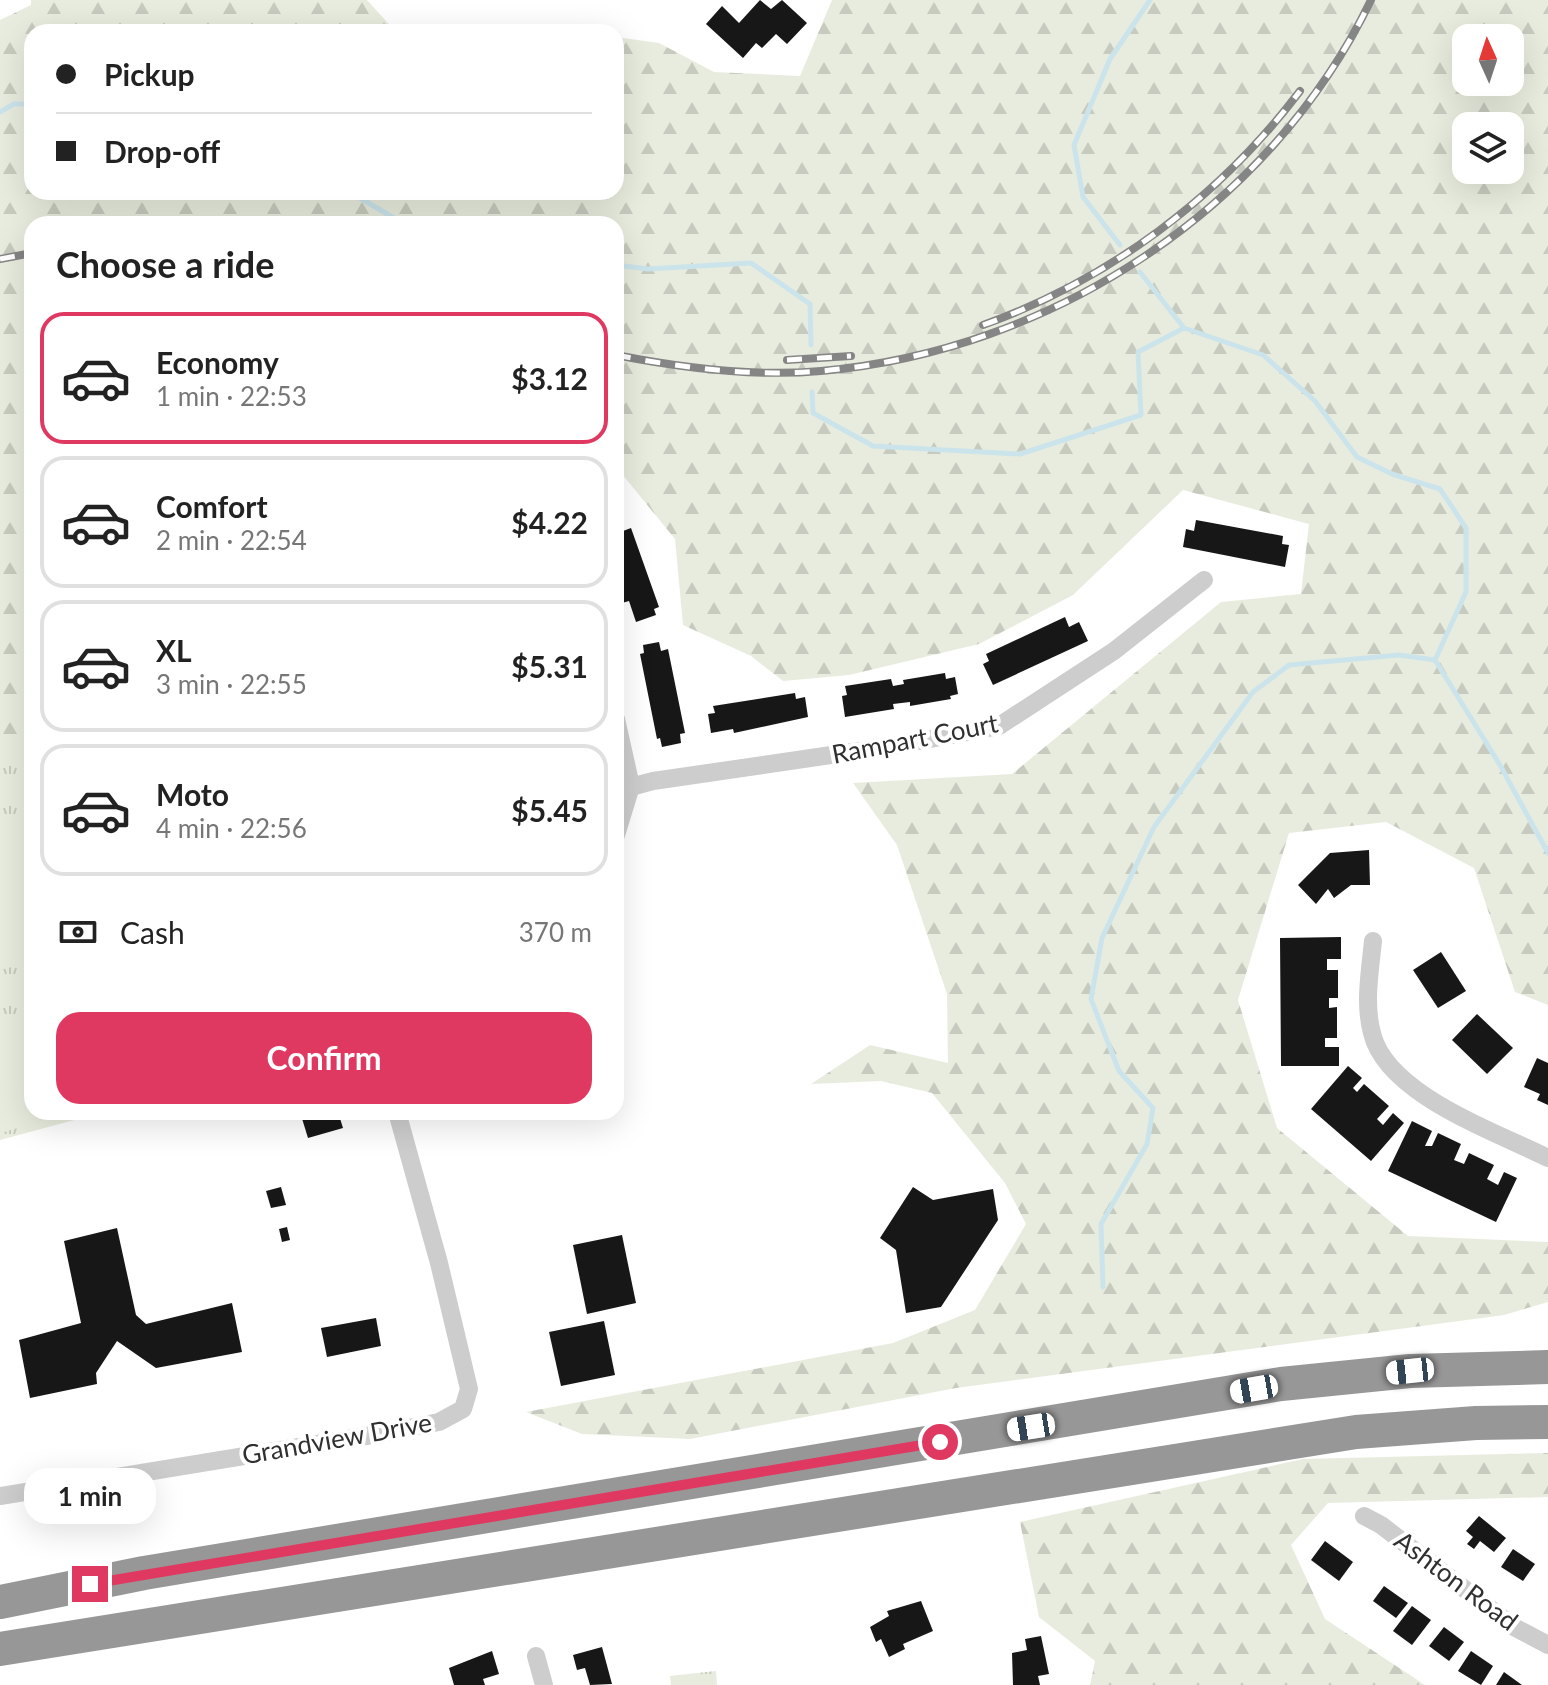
<!DOCTYPE html>
<meta charset="utf-8">
<style>
body{margin:0;font-family:Lato,sans-serif;background:#f2f2f2;color:#222;height:100vh;display:flex;flex-direction:column;font-size:30px;white-space:nowrap}
*{box-sizing:border-box;margin:0}
p{font-size:26px;color:#767676}
.icon{flex:none;width:44px;height:44px;fill:none;stroke:currentColor;stroke-width:2;stroke-linecap:round;stroke-linejoin:round}
.map{position:relative;flex:1;overflow:hidden}
.drawer{position:absolute;left:24px;top:216px;width:600px;height:904px;display:flex;flex-direction:column;background:#fff;border-radius:24px;box-shadow:0 8px 32px #0002}
.drawer>*{flex:none}
.top-card{position:absolute;left:24px;top:24px;width:600px;height:176px;border-radius:24px;box-shadow:0 8px 32px #0002;display:grid;align-content:center;height:176px;padding:0 32px;background:#fff}
.needle{width:52px;rotate:357deg}
.tools{position:absolute;left:1452px;top:24px;display:grid;gap:16px}
.tools a{display:grid;place-items:center;width:72px;height:72px;border-radius:16px;background:#fff;box-shadow:0 8px 32px #0002;font-size:40px}
.end{position:absolute;width:36px;height:36px;margin:-18px;border:10px solid #e03961;background:#fff;box-shadow:0 0 0 4px #fff}
.from{border-radius:50%}
.bubble{position:absolute;height:56px;border-radius:24px;background:#fff;box-shadow:0 8px 32px #0002;font-size:26px;font-weight:700;line-height:56px;text-align:center}
.car{position:absolute;width:24px;height:48px;margin:-24px -12px;border-radius:10px;box-shadow:0 0 6px 2px #0007;background:linear-gradient(#fff 24%,#345 0 40%,#fff 0 76%,#345 0 86%,#fff 0)}
.top-card b{display:flex;align-items:center;gap:28px;height:76px;font-size:30px}
.top-card b+b{border-top:2px solid #e0e0e0}
.top-card i{width:20px;height:20px;background:#222}
ul{padding:0;list-style:none}
li{display:flex;align-items:center;gap:24px;height:132px;margin:0 16px 12px;padding:0 16px;border:4px solid #e0e0e0;border-radius:24px}
li div{flex:1}
li b{display:block;font-size:30px}
li em{font-style:normal;font-weight:700}
li.active{border-color:#e03961}
li>.icon{width:72px;height:72px;stroke-width:1.5}
h2{padding:0 32px;font-size:36px;line-height:96px}
.pay{display:flex;align-items:center;gap:20px;height:88px;padding:0 32px;font-size:30px}
.pay p{margin-inline-start:auto}
.primary-button{display:flex;gap:16px;margin-top:auto;padding:16px 32px}
.primary-button a{flex:1;height:92px;border-radius:24px;background:#e03961;color:#fff;font-size:32px;font-weight:700;line-height:92px;text-align:center}
.map>svg:first-child{display:block}
.forest{fill:url(#forest-firs);fill-rule:evenodd}
.park{fill:url(#park-tufts)}
.pitch{fill:#e8ecde}
.lines{fill:none;stroke-linecap:round;stroke-linejoin:round}
.stream{stroke:#cbe4eb;stroke-width:5}
.building{fill:#171717}
.street{stroke:#cdcdcd;stroke-width:18}
.highway{stroke:#979797;stroke-width:34}
.rail-casing{stroke:#858585;stroke-width:8}
.rail{stroke:#fff;stroke-width:5;stroke-dasharray:15;stroke-linecap:butt}
.route{stroke:#e03961;stroke-width:10}
.labels{text-anchor:middle;stroke-width:8;stroke-linejoin:round;paint-order:stroke}
.street-label{font-size:26px;fill:#303030;stroke:#fff}
</style>
<div class="map">
<svg width="1548" height="1685" viewBox="0 0 1548 1685">
<defs>
<pattern id="forest-firs" width="22" height="20" patternUnits="userSpaceOnUse" patternTransform="scale(2)"><rect width="22" height="20" fill="#e8ecde"/><path d="M5 1l3.5 6h-7zM16 11l3.5 6h-7z" fill="#c7cbbf"/></pattern>
<pattern id="park-tufts" width="24" height="20" patternUnits="userSpaceOnUse" patternTransform="scale(2)"><rect width="24" height="20" fill="#e8ecde"/><path d="M3 7l-1-3M5 7V3M7 7l1-3M15 17l-1-3M17 17v-4M19 17l1-3" fill="none" stroke="#c7cbbf"/></pattern>
</defs>
<rect width="100%" height="100%" fill="#fff"/>
<!-- forest -->
<g class="forest">
<path d="M31,0h336l29,32h-364v160h584v-155l43,6 55,29 86,4 32,-76h716v1005l-33,-13 -41,-124 -88,-46 -97,11 -51,167 39,128 131,108 140,6v60l-44,13 -548,73 -266,51 -108,-5 -56,-22 367,-69 82,-33 51,-86 -21,-41 -73,-90 -51,-12 -70,3 59,-39 78,18 -1,-69 -50,-149 -44,-62 159,-9 209,-172 80,-8 8,-70 -126,-34 -110,105 -94,49 -130,31 -66,6 -32,-25 -68,-31 -8,-86 -53,-65h-6v-250h-584v528l-32,8v-740l31,-15zM1466,38h44v44h-44zM1466,126h44v44h-44z"/>
<polygon points="1548,1453 1548,1497 1328,1503 1291,1545 1325,1619 1425,1685 1090,1685 1095,1661 1039,1617 1020,1522 1303,1459"/>
</g>
<!-- park -->
<g class="park">
<polygon points="32,734 32,1112 104,1112 0,1140 0,743"/>
<polygon points="716,1671 717,1685 671,1685 670,1676"/>
</g>
<!-- pitch -->
<g class="pitch">
<polygon points="0,818 32,837 32,962 0,970"/>
<polygon points="32,1013 32,1112 74,1112 0,1133 0,1021"/>
<polygon points="711,1675 712,1685 675,1685 675,1680"/>
</g>
<g class="lines">
<!-- stream -->
<g class="stream">
<polyline points="0,112 14,104 32,104"/>
<polyline points="350,192 404,224"/>
<polyline points="1120,245 1083,197 1074,145 1110,59 1150,0"/>
<polyline points="616,265 648,269 751,263 810,304 811,345"/>
<polyline points="1140,272 1184,328 1263,355 1315,401 1357,457 1392,474 1440,489 1466,528 1466,592 1435,660"/>
<polyline points="812,392 813,413 873,446 1020,454 1141,415 1138,352 1184,328"/>
<polyline points="1435,660 1500,765 1548,853"/>
<polyline points="1103,1287 1101,1224 1147,1144 1153,1108 1119,1071 1091,999 1102,938 1154,827 1253,692 1289,665 1399,655 1435,660"/>
</g>
</g>
<!-- building -->
<g class="building">
<polygon points="760,0 771,9 782,0 807,23 787,44 776,34 762,48 756,43 743,58 706,24 722,6 739,23"/>
<polygon points="1196,520 1283,536 1282,544 1289,545 1285,567 1183,547 1186,529 1194,531"/>
<polygon points="620,523 623,531 631,528 659,607 654,609 656,615 636,622 629,601 622,603 616,587 616,525"/>
<polygon points="1065,617 1069,627 1079,622 1088,641 993,685 983,664 989,661 986,654"/>
<polygon points="659,642 661,651 668,649 685,733 680,734 681,743 662,747 660,738 657,739 640,654 644,653 643,645"/>
<polygon points="945,673 946,679 955,677 958,694 950,696 951,699 910,706 910,702 893,704 894,709 845,717 842,696 847,695 845,686 891,679 893,686 904,684 903,680"/>
<polygon points="795,693 796,699 805,697 808,717 734,733 733,729 711,733 708,714 715,713 713,706"/>
<polygon points="1369,850 1370,885 1351,885 1334,898 1328,889 1316,904 1298,885 1330,853"/>
<polygon points="1341,937 1341,959 1327,959 1327,970 1338,970 1338,998 1329,998 1329,1008 1337,1007 1337,1038 1325,1038 1325,1047 1339,1047 1339,1066 1281,1066 1280,938"/>
<polygon points="1441,952 1466,991 1438,1008 1413,970"/>
<polygon points="1477,1014 1513,1048 1487,1074 1452,1040"/>
<polygon points="1537,1058 1548,1063 1548,1105 1537,1100 1540,1094 1524,1087"/>
<polygon points="1348,1066 1362,1078 1353,1088 1357,1092 1364,1084 1389,1106 1377,1119 1383,1125 1393,1113 1404,1123 1371,1161 1311,1109"/>
<polygon points="300,1112 338,1112 343,1128 308,1138"/>
<polygon points="1412,1121 1432,1131 1425,1146 1432,1146 1438,1133 1461,1144 1454,1160 1464,1164 1469,1153 1494,1165 1487,1179 1498,1185 1504,1172 1517,1178 1496,1222 1388,1171"/>
<polygon points="281,1187 286,1205 271,1208 266,1191"/>
<polygon points="913,1187 933,1200 993,1189 998,1220 941,1307 906,1313 896,1250 880,1238"/>
<polygon points="287,1227 290,1240 282,1242 279,1229"/>
<polygon points="117,1228 136,1315 146,1324 232,1303 242,1352 156,1368 117,1341 96,1373 97,1384 30,1398 19,1340 81,1323 64,1241"/>
<polygon points="622,1235 636,1303 587,1314 573,1245"/>
<polygon points="376,1318 381,1346 327,1357 321,1328"/>
<polygon points="604,1321 615,1375 561,1386 549,1332"/>
<polygon points="1479,1516 1506,1538 1494,1552 1480,1541 1474,1549 1467,1544 1473,1537 1466,1531"/>
<polygon points="1325,1541 1353,1562 1339,1581 1311,1560"/>
<polygon points="1513,1549 1535,1564 1523,1581 1501,1567"/>
<polygon points="1384,1586 1408,1603 1396,1618 1373,1601"/>
<polygon points="921,1601 933,1631 903,1644 905,1649 889,1657 881,1639 876,1642 870,1627 889,1616 887,1611"/>
<polygon points="1412,1606 1431,1620 1412,1645 1393,1631"/>
<polygon points="1444,1627 1464,1642 1449,1661 1429,1646"/>
<polygon points="1041,1636 1049,1674 1038,1676 1040,1685 1013,1685 1012,1653 1027,1650 1025,1639"/>
<polygon points="602,1647 612,1684 590,1685 585,1668 577,1670 573,1655"/>
<polygon points="492,1651 499,1674 483,1679 485,1685 454,1685 449,1668"/>
<polygon points="1471,1651 1493,1666 1481,1685 1458,1671"/>
<polygon points="1504,1672 1522,1685 1496,1685"/>
</g>
<g class="lines">
<!-- street -->
<g class="street">
<polyline points="616,719 631,786 616,835"/>
<polyline points="616,791 653,781 893,746 999,726 1114,651 1204,580"/>
<path d="M1373,941c-3,30 -9,63 -1,92 14,61 124,99 176,125"/>
<polyline points="0,1496 372,1435 439,1422 463,1409 469,1389 439,1263 397,1112"/>
<polyline points="1364,1516 1381,1525 1514,1627 1548,1645"/>
<polyline points="536,1656 544,1685"/>
</g>
<!-- highway -->
<g class="highway">
<polyline points="0,1602 144,1573 1281,1384 1410,1371 1548,1367"/>
<polyline points="0,1649 1356,1432 1476,1423 1548,1422"/>
</g>
<!-- rail casing -->
<g class="rail-casing">
<g id="rail">
<polyline points="0,259 32,253"/>
<path d="M983,325c126,-45 237,-128 317,-234"/>
<path d="M616,355c66,13 138,22 205,16 229,-20 449,-161 550,-371"/>
<polyline points="787,360 851,356"/>
</g>
</g>
<!-- rail -->
<use href="#rail" class="rail"/>
</g>
<g class="lines">
<!-- route -->
<polyline class="route" points="90,1584 940,1442"/>
</g>
<g class="labels">
<!-- street labels -->
<g class="street-label">
<text transform="translate(915 739) rotate(-11)" y="9">Rampart Court</text>
<text transform="translate(337 1439) rotate(-10)" y="9">Grandview Drive</text>
<text transform="translate(1456 1581) rotate(37)" y="9">Ashton Road</text>
</g>
</g>
</svg>
<div class="tools">
<a><svg class="needle" viewBox="-14 -14 28 28"><path d="M0-13l5 13h-10z" fill="#e53935"/><path d="M0 13l5-13h-10z" fill="#767676"/></svg></a>
<a><svg class="icon" aria-label="layers" viewBox="0 0 24 24"><path d="M12 4l9 5-9 5-9-5zM3 14l9 5 9-5"/></svg></a>
</div>
<i class="end from" style="left:940px;top:1442px"></i>
<i class="end" style="left:90px;top:1584px"></i>
<div class="bubble" style="left:24px;top:1468px;width:132px">1 min</div>
<i class="car" style="left:1410px;top:1371px;rotate:264deg"></i>
<i class="car" style="left:1254px;top:1389px;rotate:260deg"></i>
<i class="car" style="left:1031px;top:1427px;rotate:261deg"></i>
<div class="top-card">
<b><i class="from"></i>Pickup</b>
<b><i></i>Drop-off</b>
</div>
<section class="drawer">
<h2>Choose a ride</h2>
<ul>
<li class="active"><svg class="icon" aria-label="car" viewBox="0 0 24 24"><path d="M5 17H2v-5l4-1 3-4h7l3 4 3 1v5h-3M9 17h6M6 11h13"/><circle cx="7" cy="17" r="2"/><circle cx="17" cy="17" r="2"/></svg><div><b>Economy</b><p>1 min · 22:53</p></div><em>$3.12</em></li>
<li><svg class="icon" aria-label="car" viewBox="0 0 24 24"><path d="M5 17H2v-5l4-1 3-4h7l3 4 3 1v5h-3M9 17h6M6 11h13"/><circle cx="7" cy="17" r="2"/><circle cx="17" cy="17" r="2"/></svg><div><b>Comfort</b><p>2 min · 22:54</p></div><em>$4.22</em></li>
<li><svg class="icon" aria-label="car" viewBox="0 0 24 24"><path d="M5 17H2v-5l4-1 3-4h7l3 4 3 1v5h-3M9 17h6M6 11h13"/><circle cx="7" cy="17" r="2"/><circle cx="17" cy="17" r="2"/></svg><div><b>XL</b><p>3 min · 22:55</p></div><em>$5.31</em></li>
<li><svg class="icon" aria-label="car" viewBox="0 0 24 24"><path d="M5 17H2v-5l4-1 3-4h7l3 4 3 1v5h-3M9 17h6M6 11h13"/><circle cx="7" cy="17" r="2"/><circle cx="17" cy="17" r="2"/></svg><div><b>Moto</b><p>4 min · 22:56</p></div><em>$5.45</em></li>
</ul>
<div class="pay"><svg class="icon" aria-label="cash" viewBox="0 0 24 24"><path d="M3 7h18v10H3z"/><circle cx="12" cy="12" r="2"/></svg>Cash<p>370 m</p></div>
<div class="primary-button"><a>Confirm</a></div>
</section>
</div>
